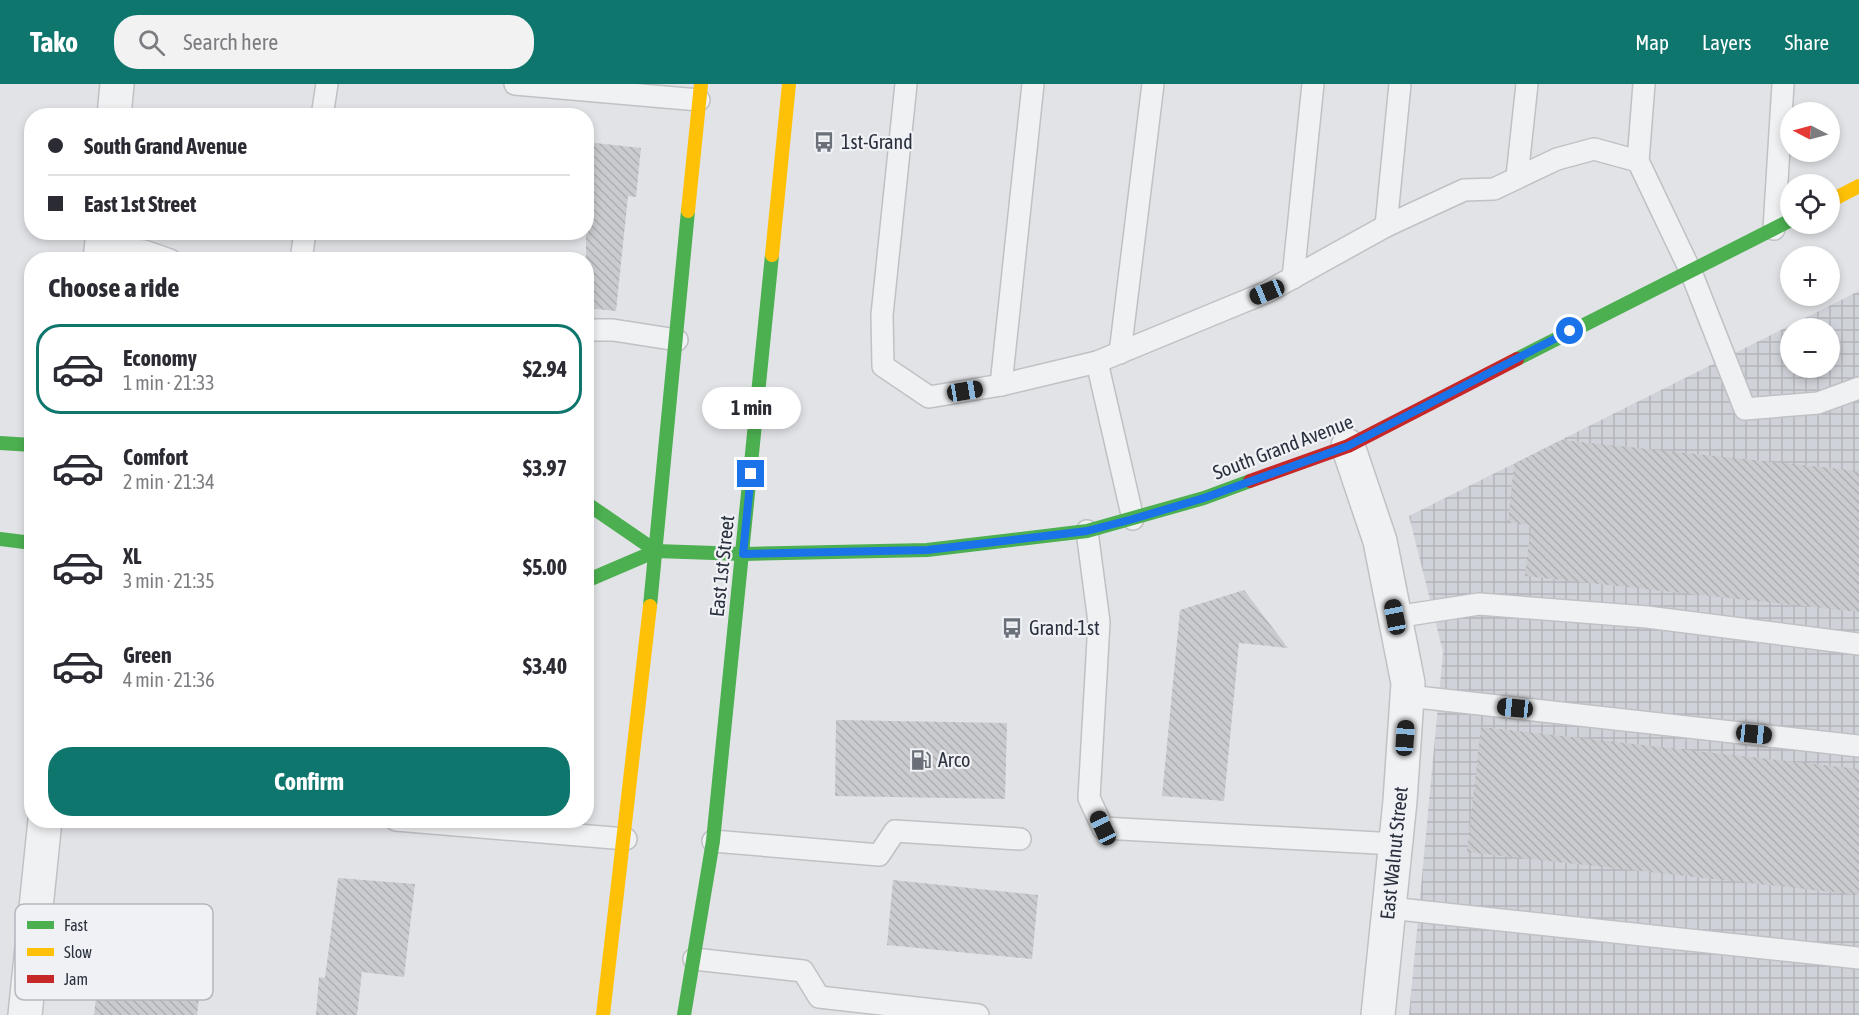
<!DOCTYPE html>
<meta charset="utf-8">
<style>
body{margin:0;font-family:"Asap Condensed",sans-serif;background:#f2f2f3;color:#2b2b33;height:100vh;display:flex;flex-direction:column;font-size:22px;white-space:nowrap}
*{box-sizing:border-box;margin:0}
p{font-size:20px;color:#7c7c81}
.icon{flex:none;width:33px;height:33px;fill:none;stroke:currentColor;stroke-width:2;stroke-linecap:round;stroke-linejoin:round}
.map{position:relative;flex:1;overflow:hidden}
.panel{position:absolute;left:24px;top:168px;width:570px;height:576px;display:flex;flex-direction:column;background:#fff;border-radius:24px;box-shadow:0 3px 9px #0003}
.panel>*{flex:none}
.guide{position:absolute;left:24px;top:24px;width:570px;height:132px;border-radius:24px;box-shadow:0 3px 9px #0003;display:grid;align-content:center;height:132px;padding:0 24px;background:#fff}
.needle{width:39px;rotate:276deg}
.tools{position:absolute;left:1780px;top:18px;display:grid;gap:12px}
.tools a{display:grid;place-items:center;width:60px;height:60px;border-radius:50%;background:#fff;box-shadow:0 3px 9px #0003;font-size:30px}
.end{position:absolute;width:27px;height:27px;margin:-14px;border:8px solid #1a73e8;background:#fff;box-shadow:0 0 0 3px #fff}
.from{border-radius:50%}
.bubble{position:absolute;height:42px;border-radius:21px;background:#fff;box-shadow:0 3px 9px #0003;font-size:20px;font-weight:700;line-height:42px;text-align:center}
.car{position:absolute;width:18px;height:36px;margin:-18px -9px;border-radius:8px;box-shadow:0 0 4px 2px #0007;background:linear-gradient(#222 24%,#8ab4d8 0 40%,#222 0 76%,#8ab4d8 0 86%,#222 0)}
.guide b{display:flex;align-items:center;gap:21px;height:57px;font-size:22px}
.guide b+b{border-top:2px solid #e1e1e2}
.guide i{width:15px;height:15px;background:#2b2b33}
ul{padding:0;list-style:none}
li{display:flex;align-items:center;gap:18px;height:90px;margin:0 12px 9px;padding:0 12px;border:3px solid transparent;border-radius:24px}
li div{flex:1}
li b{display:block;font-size:22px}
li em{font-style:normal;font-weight:700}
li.current{border-color:#0f766e}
li>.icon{width:54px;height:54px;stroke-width:1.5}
h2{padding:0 24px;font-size:27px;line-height:72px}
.primary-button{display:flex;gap:12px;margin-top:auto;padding:12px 24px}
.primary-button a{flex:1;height:69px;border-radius:24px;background:#0f766e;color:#fff;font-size:24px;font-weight:700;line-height:69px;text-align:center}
header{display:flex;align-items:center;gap:36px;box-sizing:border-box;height:84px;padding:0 30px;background:#0f766e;color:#fff}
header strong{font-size:28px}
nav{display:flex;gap:33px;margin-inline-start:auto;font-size:21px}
.search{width:420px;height:54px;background:#f2f2f3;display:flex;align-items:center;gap:15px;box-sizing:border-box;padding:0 21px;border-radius:24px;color:#7c7c81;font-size:22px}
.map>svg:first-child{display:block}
.industrial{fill:url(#industrial-grid);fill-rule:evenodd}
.building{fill:url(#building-back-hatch)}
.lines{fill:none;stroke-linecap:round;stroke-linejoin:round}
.lane-casing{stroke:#c0c1c4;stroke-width:24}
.street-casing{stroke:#c0c1c4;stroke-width:36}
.lane{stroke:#f0f1f3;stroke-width:21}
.street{stroke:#f0f1f3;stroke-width:33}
.fast{stroke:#4caf50;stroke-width:14}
.slow{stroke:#ffc107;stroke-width:14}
.jam{stroke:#c62828;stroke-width:14}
.route{stroke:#1a73e8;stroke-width:8}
.labels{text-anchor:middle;stroke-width:4.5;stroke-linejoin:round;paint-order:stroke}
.poi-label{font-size:20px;fill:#2a303d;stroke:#eff1f5;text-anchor:start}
.street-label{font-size:20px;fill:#2a303d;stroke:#eff1f5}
.key{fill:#eff1f5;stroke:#b4b7be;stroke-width:1.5}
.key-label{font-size:16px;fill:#2a303d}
</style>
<header>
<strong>Tako</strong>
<div class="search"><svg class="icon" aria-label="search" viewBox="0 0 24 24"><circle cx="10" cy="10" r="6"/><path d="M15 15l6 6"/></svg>Search here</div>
<nav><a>Map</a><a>Layers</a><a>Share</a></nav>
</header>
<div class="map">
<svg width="1859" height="931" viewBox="0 0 1859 931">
<defs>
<pattern id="industrial-grid" width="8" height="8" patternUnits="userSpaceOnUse" patternTransform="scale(1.5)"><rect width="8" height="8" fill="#d0d2d9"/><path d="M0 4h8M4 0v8" fill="none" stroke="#b3b5bb"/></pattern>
<pattern id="building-back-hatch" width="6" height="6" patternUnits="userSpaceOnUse" patternTransform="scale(1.5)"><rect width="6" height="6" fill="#c9cbce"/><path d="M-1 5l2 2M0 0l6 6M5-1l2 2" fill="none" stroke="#adafb2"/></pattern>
</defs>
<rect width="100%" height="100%" fill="#e1e3e6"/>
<!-- industrial -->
<path class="industrial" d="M1859,207v724h-450l34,-363 -34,-136zM1791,244h39v40h-39z"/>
<!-- building -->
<g class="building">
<polygon points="586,58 641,64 636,113 628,112 616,227 586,224"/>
<polygon points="1561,356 1859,387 1859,528 1525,492 1531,441 1508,439 1514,380"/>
<polygon points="1244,506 1288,564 1239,559 1224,717 1162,712 1180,526"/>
<polygon points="836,636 1007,639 1005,715 835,712"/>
<polygon points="1481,643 1859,685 1859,811 1467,768"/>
<polygon points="338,794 415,800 404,893 362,888 357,931 316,931 319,893 325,894"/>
<polygon points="893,796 1038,811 1032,875 887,861"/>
<polygon points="99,888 201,898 197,931 94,931"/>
</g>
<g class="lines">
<!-- lane casing -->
<g class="lane-casing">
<g id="lane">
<polyline points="515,0 699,16"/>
<polyline points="906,0 882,231 883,282 929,313 1001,301 1097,278 1267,208 1386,142 1464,106 1494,105 1557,75 1594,65 1638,77 1691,188 1745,325 1818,319 1859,304"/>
<polyline points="322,32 327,0"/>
<polyline points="1638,77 1644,0"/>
<polyline points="1517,93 1527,0"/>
<polyline points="1386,142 1400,0"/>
<polyline points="1774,145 1783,0"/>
<polyline points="102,163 144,167 170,176"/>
<polyline points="301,176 305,148"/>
<polyline points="1293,194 1313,0"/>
<polyline points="586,246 613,246 677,256"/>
<polyline points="1120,269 1153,0"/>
<polyline points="1097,278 1133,435"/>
<polyline points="1001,301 1033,0"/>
<polyline points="1087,447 1099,538 1089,714 1103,744 1396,760"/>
<polyline points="1395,533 1479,520 1647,533 1859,560"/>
<polyline points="1408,612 1859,662"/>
<polyline points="396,736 626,755"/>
<polyline points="713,757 879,771 895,747 1020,755"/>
<polyline points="1389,824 1859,874"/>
<polyline points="694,875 803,887 819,913 978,931"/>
</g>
</g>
<!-- street casing -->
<g class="street-casing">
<g id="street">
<polyline points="114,32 117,0"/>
<polyline points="100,176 103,148"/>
<polyline points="1348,362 1380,457 1408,599 1400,717 1378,931"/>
<polyline points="25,931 45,736"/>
</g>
</g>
<!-- lane -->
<use href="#lane" class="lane"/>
<!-- street -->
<use href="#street" class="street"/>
<!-- fast -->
<g class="fast">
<polyline points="1517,275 1791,136"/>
<polyline points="0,359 32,361"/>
<polyline points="586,419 656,467"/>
<polyline points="0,455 32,459"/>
<polyline points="586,497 656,467 743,470 927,466 1087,447 1204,414 1250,397"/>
<polyline points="650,522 688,127"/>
<polyline points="684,931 713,757 772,171"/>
</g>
<!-- slow -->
<g class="slow">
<polyline points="1830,117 1859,102"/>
<polyline points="688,127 701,0"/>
<polyline points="772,171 789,0"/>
<polyline points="603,931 650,522"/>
</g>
<!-- jam -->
<polyline class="jam" points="1250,397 1348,362 1517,275"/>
</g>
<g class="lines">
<!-- route -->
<polyline class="route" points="751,390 743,470 927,466 1087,447 1133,435 1204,414 1348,362 1570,247"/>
</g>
<!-- icons -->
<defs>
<g id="bus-bare" transform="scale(1.62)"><path d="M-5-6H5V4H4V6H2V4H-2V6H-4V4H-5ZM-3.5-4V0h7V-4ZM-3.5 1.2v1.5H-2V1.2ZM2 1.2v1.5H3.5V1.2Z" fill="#6a6f78" stroke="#eff1f5" stroke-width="2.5" paint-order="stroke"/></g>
<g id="fuel-bare" transform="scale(1.62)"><path d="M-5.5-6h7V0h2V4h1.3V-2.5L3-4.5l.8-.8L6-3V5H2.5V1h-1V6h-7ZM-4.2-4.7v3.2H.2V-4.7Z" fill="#6a6f78" stroke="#eff1f5" stroke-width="2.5" paint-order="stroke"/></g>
</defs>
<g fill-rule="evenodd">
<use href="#bus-bare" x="824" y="58"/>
<use href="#bus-bare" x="1012" y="544"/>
<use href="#fuel-bare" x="921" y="676"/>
</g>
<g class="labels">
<!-- poi labels -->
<g class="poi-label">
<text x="841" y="65">1st-Grand</text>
<text x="1029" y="551">Grand-1st</text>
<text x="938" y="683">Arco</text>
</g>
<!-- street labels -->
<g class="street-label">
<text transform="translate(1283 363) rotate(-21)" y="7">South Grand Avenue</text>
<text transform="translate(722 482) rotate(-84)" y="7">East 1st Street</text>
<text transform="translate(1394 769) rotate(-84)" y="7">East Walnut Street</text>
</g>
</g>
<!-- legend -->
<rect x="15" y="820" width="198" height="96" rx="9" class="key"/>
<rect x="27" y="837" width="27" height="8" fill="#4caf50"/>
<rect x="27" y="864" width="27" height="8" fill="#ffc107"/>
<rect x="27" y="891" width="27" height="8" fill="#c62828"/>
<g class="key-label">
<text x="64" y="847">Fast</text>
<text x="64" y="874">Slow</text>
<text x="64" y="901">Jam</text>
</g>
</svg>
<div class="tools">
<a><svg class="needle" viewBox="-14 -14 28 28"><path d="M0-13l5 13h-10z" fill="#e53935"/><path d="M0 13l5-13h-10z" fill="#7c7c81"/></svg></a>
<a><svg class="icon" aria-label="locate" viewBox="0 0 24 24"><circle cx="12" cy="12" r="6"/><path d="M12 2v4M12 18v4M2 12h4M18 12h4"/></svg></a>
<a>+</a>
<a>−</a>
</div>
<i class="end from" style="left:1570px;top:247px"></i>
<i class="end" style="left:751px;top:390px"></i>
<div class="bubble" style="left:702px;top:303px;width:99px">1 min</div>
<i class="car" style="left:1267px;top:208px;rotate:248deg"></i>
<i class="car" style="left:965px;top:307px;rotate:81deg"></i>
<i class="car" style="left:1395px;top:533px;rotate:349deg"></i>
<i class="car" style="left:1515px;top:624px;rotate:276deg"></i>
<i class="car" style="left:1754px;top:650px;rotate:96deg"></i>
<i class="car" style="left:1405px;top:654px;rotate:4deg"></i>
<i class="car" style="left:1103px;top:744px;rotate:335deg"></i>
<div class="guide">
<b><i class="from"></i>South Grand Avenue</b>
<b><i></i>East 1st Street</b>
</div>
<section class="panel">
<h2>Choose a ride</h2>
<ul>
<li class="current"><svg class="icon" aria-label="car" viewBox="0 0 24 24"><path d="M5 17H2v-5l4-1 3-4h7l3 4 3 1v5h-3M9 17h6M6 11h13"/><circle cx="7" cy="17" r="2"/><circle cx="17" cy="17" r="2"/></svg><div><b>Economy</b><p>1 min · 21:33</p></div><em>$2.94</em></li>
<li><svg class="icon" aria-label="car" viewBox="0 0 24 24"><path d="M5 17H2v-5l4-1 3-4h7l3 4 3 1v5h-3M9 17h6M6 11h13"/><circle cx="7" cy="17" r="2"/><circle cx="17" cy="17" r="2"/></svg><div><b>Comfort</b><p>2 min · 21:34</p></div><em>$3.97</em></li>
<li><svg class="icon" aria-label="car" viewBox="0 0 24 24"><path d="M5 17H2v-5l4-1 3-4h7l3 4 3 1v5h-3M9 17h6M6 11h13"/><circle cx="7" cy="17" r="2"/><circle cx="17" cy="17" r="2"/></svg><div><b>XL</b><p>3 min · 21:35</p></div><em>$5.00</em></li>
<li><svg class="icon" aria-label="car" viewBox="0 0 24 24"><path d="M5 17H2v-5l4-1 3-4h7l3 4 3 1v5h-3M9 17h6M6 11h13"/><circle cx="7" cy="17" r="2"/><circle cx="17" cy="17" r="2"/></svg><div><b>Green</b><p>4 min · 21:36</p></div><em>$3.40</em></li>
</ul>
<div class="primary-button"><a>Confirm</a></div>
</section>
</div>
